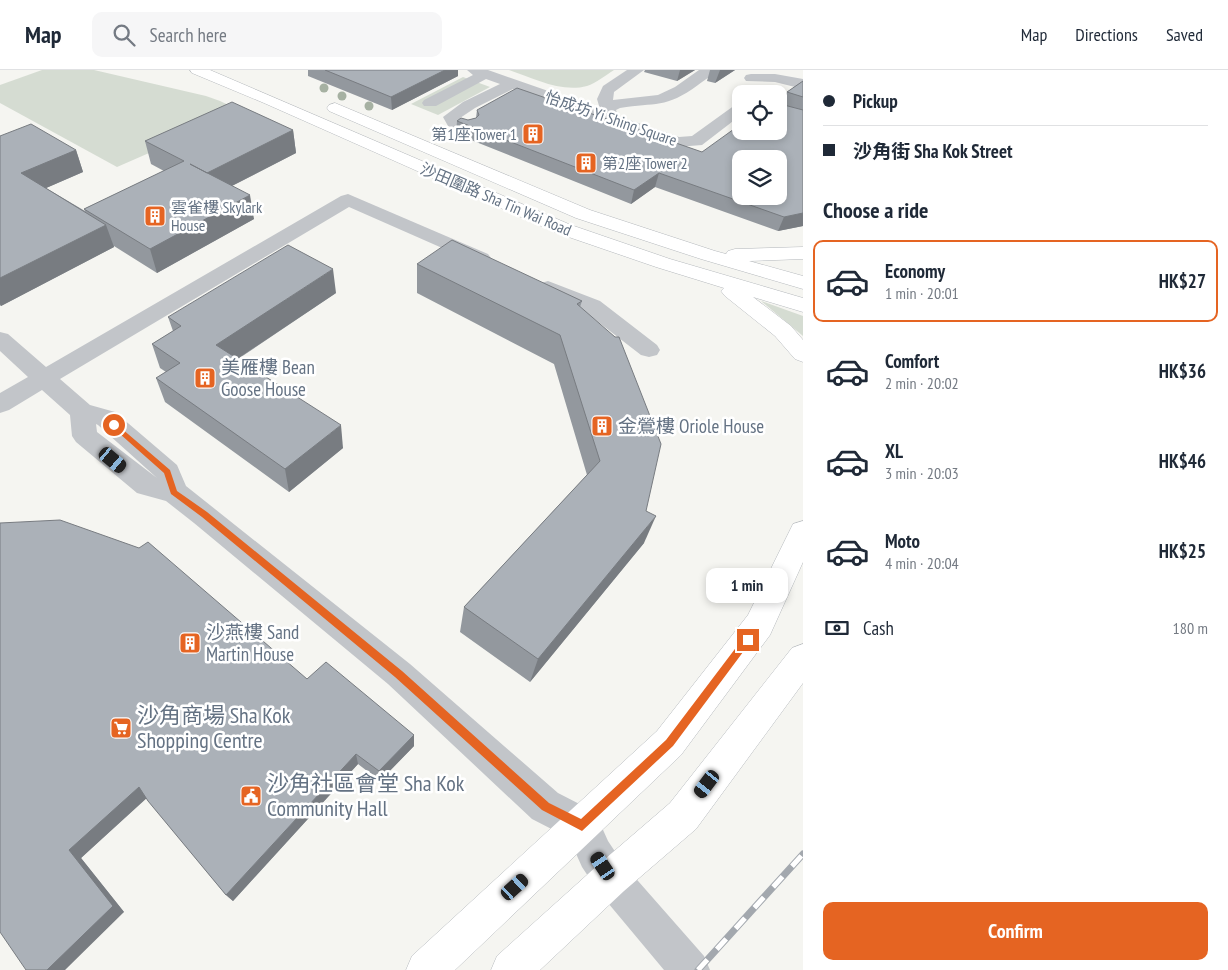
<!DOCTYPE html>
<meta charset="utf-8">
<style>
body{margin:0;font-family:"PT Sans Narrow","Noto Sans TC",sans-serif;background:#f6f6f7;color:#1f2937;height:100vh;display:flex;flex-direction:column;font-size:19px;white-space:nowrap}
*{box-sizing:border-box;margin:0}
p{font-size:16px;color:#747a83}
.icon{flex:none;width:28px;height:28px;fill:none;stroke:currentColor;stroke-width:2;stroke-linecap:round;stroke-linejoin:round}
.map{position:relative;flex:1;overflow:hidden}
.sheet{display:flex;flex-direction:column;background:#fff;width:425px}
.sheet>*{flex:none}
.guide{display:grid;align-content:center;height:110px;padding:0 20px;background:#fff}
.controls{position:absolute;left:732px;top:15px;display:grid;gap:10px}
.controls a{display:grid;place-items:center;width:55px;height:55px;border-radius:10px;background:#fff;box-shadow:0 2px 8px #0003;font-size:25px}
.end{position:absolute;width:22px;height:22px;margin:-11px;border:6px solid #e56422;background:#fff;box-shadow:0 0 0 2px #fff}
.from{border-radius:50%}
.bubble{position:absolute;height:35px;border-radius:10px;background:#fff;box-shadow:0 2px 8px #0003;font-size:16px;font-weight:800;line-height:35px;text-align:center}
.car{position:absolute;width:15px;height:30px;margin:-15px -8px;border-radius:6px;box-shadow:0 0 4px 1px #0007;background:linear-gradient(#222 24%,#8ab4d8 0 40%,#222 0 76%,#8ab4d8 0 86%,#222 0)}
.guide b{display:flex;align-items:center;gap:18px;height:48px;font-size:19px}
.guide b+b{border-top:1px solid #e0e1e3}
.guide i{width:12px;height:12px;background:#1f2937}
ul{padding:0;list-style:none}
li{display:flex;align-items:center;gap:15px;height:82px;margin:0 10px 8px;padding:0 10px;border:2px solid transparent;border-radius:10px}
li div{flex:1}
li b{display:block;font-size:19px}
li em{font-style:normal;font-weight:800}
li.on{border-color:#e56422}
li>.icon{width:45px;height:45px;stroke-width:1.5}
h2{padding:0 20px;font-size:22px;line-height:60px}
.pay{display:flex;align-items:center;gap:12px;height:55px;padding:0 20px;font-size:19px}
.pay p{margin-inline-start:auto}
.cta{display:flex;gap:10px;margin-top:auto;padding:10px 20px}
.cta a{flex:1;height:58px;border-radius:10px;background:#e56422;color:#fff;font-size:20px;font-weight:800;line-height:58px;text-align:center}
header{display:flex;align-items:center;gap:30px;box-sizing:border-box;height:70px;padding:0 25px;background:#fff;border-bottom:1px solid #e0e1e3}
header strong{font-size:24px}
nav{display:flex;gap:28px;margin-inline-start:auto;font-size:18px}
.search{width:350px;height:45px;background:#f6f6f7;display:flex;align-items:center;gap:12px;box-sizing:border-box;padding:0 18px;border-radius:10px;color:#747a83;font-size:19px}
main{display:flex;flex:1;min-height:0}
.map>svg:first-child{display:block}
.green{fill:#d5dcd2}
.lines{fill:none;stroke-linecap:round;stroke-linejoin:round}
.major-casing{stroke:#b5b9bd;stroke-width:1}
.minor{fill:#c2c5c9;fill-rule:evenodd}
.major{fill:#fff;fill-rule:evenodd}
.rail-casing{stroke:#a3a8ae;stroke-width:7}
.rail{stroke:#fff;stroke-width:5;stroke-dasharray:14;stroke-linecap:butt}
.tree{fill:#a6b1a2}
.wall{fill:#93989e}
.shaded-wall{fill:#787c81}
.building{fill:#abb1b8;stroke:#787c81;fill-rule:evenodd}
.route{fill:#e56422}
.labels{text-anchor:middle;stroke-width:5;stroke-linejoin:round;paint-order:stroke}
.far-street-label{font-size:16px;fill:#647283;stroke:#fff}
.far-poi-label{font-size:16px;fill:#647283;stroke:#fff;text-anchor:start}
.poi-label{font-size:19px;fill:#647283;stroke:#fff;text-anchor:start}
.near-poi-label{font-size:22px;fill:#647283;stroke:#fff;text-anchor:start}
</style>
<header>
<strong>Map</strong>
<div class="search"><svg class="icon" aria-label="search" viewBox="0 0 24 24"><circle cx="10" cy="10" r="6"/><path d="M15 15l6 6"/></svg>Search here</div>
<nav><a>Map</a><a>Directions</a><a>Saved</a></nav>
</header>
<main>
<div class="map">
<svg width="803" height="900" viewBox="0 0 803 900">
<rect width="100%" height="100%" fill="#f5f5f1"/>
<!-- green -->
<g class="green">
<polygon points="42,0 94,0 206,26 220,31 243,42 117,97 0,33 0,15"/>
<path d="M509,0h105c-8,5 -18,13 -27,16 -26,7 -54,-8 -78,-16z"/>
<polygon points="463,7 490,17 438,45 411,34"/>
<polygon points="761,231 803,246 803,266"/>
</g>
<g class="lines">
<!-- major casing -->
<g class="major-casing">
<g id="major">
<polygon points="190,0 210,0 571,155 670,189 803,228 803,242 753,227 791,256 803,270 803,292 795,289 775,266 725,226 721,221 724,218 656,197 557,163 264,33 192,3"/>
<polygon points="335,33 590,140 715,181 726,184 728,181 735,179 803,177 803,189 749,191 803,206 803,219 701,189 576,148 329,41 327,38 329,35"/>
<polygon points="803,451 803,492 770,565 681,685 455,900 406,900 412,886 657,661 748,545 793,454"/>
<polygon points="803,574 803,613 696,759 624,821 540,900 491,900 497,886 598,795 670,733 792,578"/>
</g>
</g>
<!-- minor -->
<g class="minor">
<path d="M467,0h21l112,39 -3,-10 6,-13 24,-16h17l-30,22 -1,8 45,-5 17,-8 24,-17h17c-4,6 -12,10 -18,15 -33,24 -42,17 -78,23l-4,2 2,6 61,21 13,-1 43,-31 6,-2v12l-39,30 -25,2 -164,-58 -38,19 -15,10 14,6 2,3 -2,3 -6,2 -20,-6 -5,-9 20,-15 37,-18 -14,-5 -50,27h-12l-2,-3 2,-3 49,-25z"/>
<polygon points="751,4 775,4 803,9 803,19 775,12 746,11 744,8 746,5"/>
<path d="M348,124l140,60 3,4 -3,4 -7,2 -7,-2 -125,-55 -289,172 30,26 25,7 62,53 9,21 224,178 148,129 37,19 13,29 16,24 80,91 6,14h-46l-66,-79 -16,-24 -13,-29 -37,-19 -144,-135 -194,-161 -28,-22 -29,-8 -61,-51 -4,-6 -2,-21 -28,-25 -33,20 -9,3v-20l28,-16 -28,-26v-19l8,2 38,33 295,-171zM96,354l2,1 59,53 -60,-46z"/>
<polygon points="548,211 600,231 657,275 660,280 657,285 649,287 641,285 584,241 541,221 538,217 541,213"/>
</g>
<!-- major -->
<use href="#major" class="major"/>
<!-- rail casing -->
<g class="rail-casing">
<polyline id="rail" points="698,900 803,784"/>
</g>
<!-- rail -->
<use href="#rail" class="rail"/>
</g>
<!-- trees -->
<g class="tree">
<circle cx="324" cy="18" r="4.5"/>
<circle cx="342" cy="26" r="4.5"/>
<circle cx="369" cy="36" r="4.5"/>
</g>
<!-- wall -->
<g class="wall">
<polygon points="308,0 458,0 458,6 392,40 308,6"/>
<polygon points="645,0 695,0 677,11 644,2"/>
<polygon points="710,0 735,0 715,13 707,11"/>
<polygon points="803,11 803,156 778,161 655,117 631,134 456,64 457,51 468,50 476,48 477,40 702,82 783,32 787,22"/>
<polygon points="293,60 296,83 232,116 254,149 157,203 114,176 114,177 1,236 0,235 0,66 76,80 83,102 46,118 85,141 84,139 164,101 151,94 145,71"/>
<polygon points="417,194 582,231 580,237 646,441 644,473 530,612 460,562 464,537 587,405 554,294 417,223"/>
<polygon points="336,223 238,289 343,378 289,422 165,332 156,308 166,302 160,298 152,274 173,261 168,247"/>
<polygon points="0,453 307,609 414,665 414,676 380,711 358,694 233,831 226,825 146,728 81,788 124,842 1,863"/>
</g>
<!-- shaded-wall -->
<g class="shaded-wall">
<polygon points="445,0 458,0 458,6 392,40 391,27"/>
<polygon points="680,0 695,0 677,11"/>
<polygon points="720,0 735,0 715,13"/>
<polygon points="293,60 296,83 212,126 207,103"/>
<polygon points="76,80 83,102 30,125 21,103"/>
<polygon points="659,103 655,117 631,134 634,120"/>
<polygon points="250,125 254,149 157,203 150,179"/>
<polygon points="803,143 803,156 778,161 784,147"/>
<polygon points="106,155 114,177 1,236 0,234 0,208"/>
<polygon points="333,199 336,223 222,299 216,275"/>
<polygon points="341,355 343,378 289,422 285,399"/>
<polygon points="656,446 644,473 530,612 538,589"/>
<polygon points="414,665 414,676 380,711 379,701"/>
<polygon points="356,684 358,694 233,831 226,825"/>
<polygon points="139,717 148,727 81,788 124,842 65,900 47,900 69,780"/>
</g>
<!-- building -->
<g class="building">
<polygon points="325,0 445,0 391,27"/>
<polygon points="803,11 803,27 787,22"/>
<path d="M517,18l185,64 39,-28v7h38v-33l3,-2 2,9 19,5v103l-19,4 -125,-44 -25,17 -177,-69 4,-3 7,2 8,-2 3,-3 -2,-5zM741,89h38v37h-38z"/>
<polygon points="232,32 293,60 207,103 190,94 250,125 150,179 84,139 184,91 145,71"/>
<polygon points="31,54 76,80 21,103 106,155 0,208 0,66"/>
<polygon points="452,170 582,231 577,234 615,267 619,267 661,374 646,441 656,446 538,589 464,537 600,391 560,265 417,194"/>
<polygon points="288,175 333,199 216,275 341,355 285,399 156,308 180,293 152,274 181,256 168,247"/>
<polygon points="60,450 139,478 148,472 307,609 326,592 414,665 379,701 356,684 226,825 148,731 139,717 69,780 113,836 47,900 26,900 0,862 0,453"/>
</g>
<!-- route -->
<polygon class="route" points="114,352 170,400 177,421 207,442 402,601 549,733 581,749 666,670 744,567 748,566 752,570 673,676 582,761 542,740 395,607 202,447 171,424 164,403 111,356 110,355"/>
<!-- icons -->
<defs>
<g id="building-square" transform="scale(1.125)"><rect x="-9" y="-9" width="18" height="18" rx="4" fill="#e56422" stroke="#fff"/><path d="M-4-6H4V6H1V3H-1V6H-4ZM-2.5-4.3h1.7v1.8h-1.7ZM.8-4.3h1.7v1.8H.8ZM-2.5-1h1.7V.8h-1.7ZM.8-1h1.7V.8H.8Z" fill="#fff"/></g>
<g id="supermarket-square" transform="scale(1.125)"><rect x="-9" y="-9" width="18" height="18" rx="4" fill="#e56422" stroke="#fff"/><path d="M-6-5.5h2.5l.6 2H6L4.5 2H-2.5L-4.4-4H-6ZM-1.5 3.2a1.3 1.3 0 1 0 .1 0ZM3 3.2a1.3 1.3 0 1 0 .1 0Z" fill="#fff"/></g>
<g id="civic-square" transform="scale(1.125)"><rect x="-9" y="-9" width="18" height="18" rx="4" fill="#e56422" stroke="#fff"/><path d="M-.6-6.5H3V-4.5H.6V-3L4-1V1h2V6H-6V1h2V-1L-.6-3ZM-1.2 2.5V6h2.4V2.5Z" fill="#fff"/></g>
</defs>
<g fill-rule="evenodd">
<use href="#building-square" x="533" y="64"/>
<use href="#building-square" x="586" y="93"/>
<use href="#building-square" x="155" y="146"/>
<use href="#building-square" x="205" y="308"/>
<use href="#building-square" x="602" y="356"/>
<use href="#building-square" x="190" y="573"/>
<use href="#supermarket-square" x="121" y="658"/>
<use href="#civic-square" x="251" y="726"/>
</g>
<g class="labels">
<!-- far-street labels -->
<g class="far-street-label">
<text transform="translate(611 48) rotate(19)" y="6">怡成坊 Yi Shing Square</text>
<text transform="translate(496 129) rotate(23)" y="6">沙田圍路 Sha Tin Wai Road</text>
</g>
<!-- far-poi labels -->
<g class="far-poi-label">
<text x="517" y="70" text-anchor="end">第1座 Tower 1</text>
<text x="602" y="99">第2座 Tower 2</text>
<text x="171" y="143">雲雀樓 Skylark<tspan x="171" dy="18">House</tspan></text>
</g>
<!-- poi labels -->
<g class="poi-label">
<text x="221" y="304">美雁樓 Bean<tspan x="221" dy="22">Goose House</tspan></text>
<text x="618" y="363">金鶯樓 Oriole House</text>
<text x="206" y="569">沙燕樓 Sand<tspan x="206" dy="22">Martin House</tspan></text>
</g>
<!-- near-poi labels -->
<g class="near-poi-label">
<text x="137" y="653">沙角商場 Sha Kok<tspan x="137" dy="25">Shopping Centre</tspan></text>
<text x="267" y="721">沙角社區會堂 Sha Kok<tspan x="267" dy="25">Community Hall</tspan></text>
</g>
</g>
</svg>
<div class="controls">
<a><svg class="icon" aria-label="locate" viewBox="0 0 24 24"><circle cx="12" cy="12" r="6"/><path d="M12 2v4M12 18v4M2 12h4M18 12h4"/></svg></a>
<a><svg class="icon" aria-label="layers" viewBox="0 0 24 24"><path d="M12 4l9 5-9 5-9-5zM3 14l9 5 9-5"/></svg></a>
</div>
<i class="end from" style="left:114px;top:355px"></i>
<i class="end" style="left:748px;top:570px"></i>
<div class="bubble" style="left:706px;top:498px;width:82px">1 min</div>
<i class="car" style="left:113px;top:390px;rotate:130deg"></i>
<i class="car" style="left:707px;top:714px;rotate:217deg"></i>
<i class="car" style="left:603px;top:796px;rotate:326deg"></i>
<i class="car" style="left:515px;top:817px;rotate:48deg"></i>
</div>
<section class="sheet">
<div class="guide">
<b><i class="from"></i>Pickup</b>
<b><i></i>沙角街 Sha Kok Street</b>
</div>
<h2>Choose a ride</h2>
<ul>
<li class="on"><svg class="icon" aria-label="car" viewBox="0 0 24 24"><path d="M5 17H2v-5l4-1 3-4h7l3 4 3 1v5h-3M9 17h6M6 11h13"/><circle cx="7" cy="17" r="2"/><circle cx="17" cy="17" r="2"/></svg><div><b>Economy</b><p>1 min · 20:01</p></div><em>HK$27</em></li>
<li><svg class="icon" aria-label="car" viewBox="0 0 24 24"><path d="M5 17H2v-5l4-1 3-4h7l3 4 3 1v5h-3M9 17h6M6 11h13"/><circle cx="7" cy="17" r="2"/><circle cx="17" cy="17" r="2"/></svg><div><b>Comfort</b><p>2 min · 20:02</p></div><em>HK$36</em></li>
<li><svg class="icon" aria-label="car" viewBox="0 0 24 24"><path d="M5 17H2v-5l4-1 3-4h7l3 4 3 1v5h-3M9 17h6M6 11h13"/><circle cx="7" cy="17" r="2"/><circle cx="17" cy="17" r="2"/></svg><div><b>XL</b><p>3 min · 20:03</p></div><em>HK$46</em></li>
<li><svg class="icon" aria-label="car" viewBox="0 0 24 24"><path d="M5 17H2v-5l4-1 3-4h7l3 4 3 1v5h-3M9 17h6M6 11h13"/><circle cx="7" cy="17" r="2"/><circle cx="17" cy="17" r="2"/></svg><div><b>Moto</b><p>4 min · 20:04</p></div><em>HK$25</em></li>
</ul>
<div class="pay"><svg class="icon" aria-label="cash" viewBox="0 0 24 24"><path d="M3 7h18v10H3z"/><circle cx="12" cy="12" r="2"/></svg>Cash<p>180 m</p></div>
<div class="cta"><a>Confirm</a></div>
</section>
</main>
